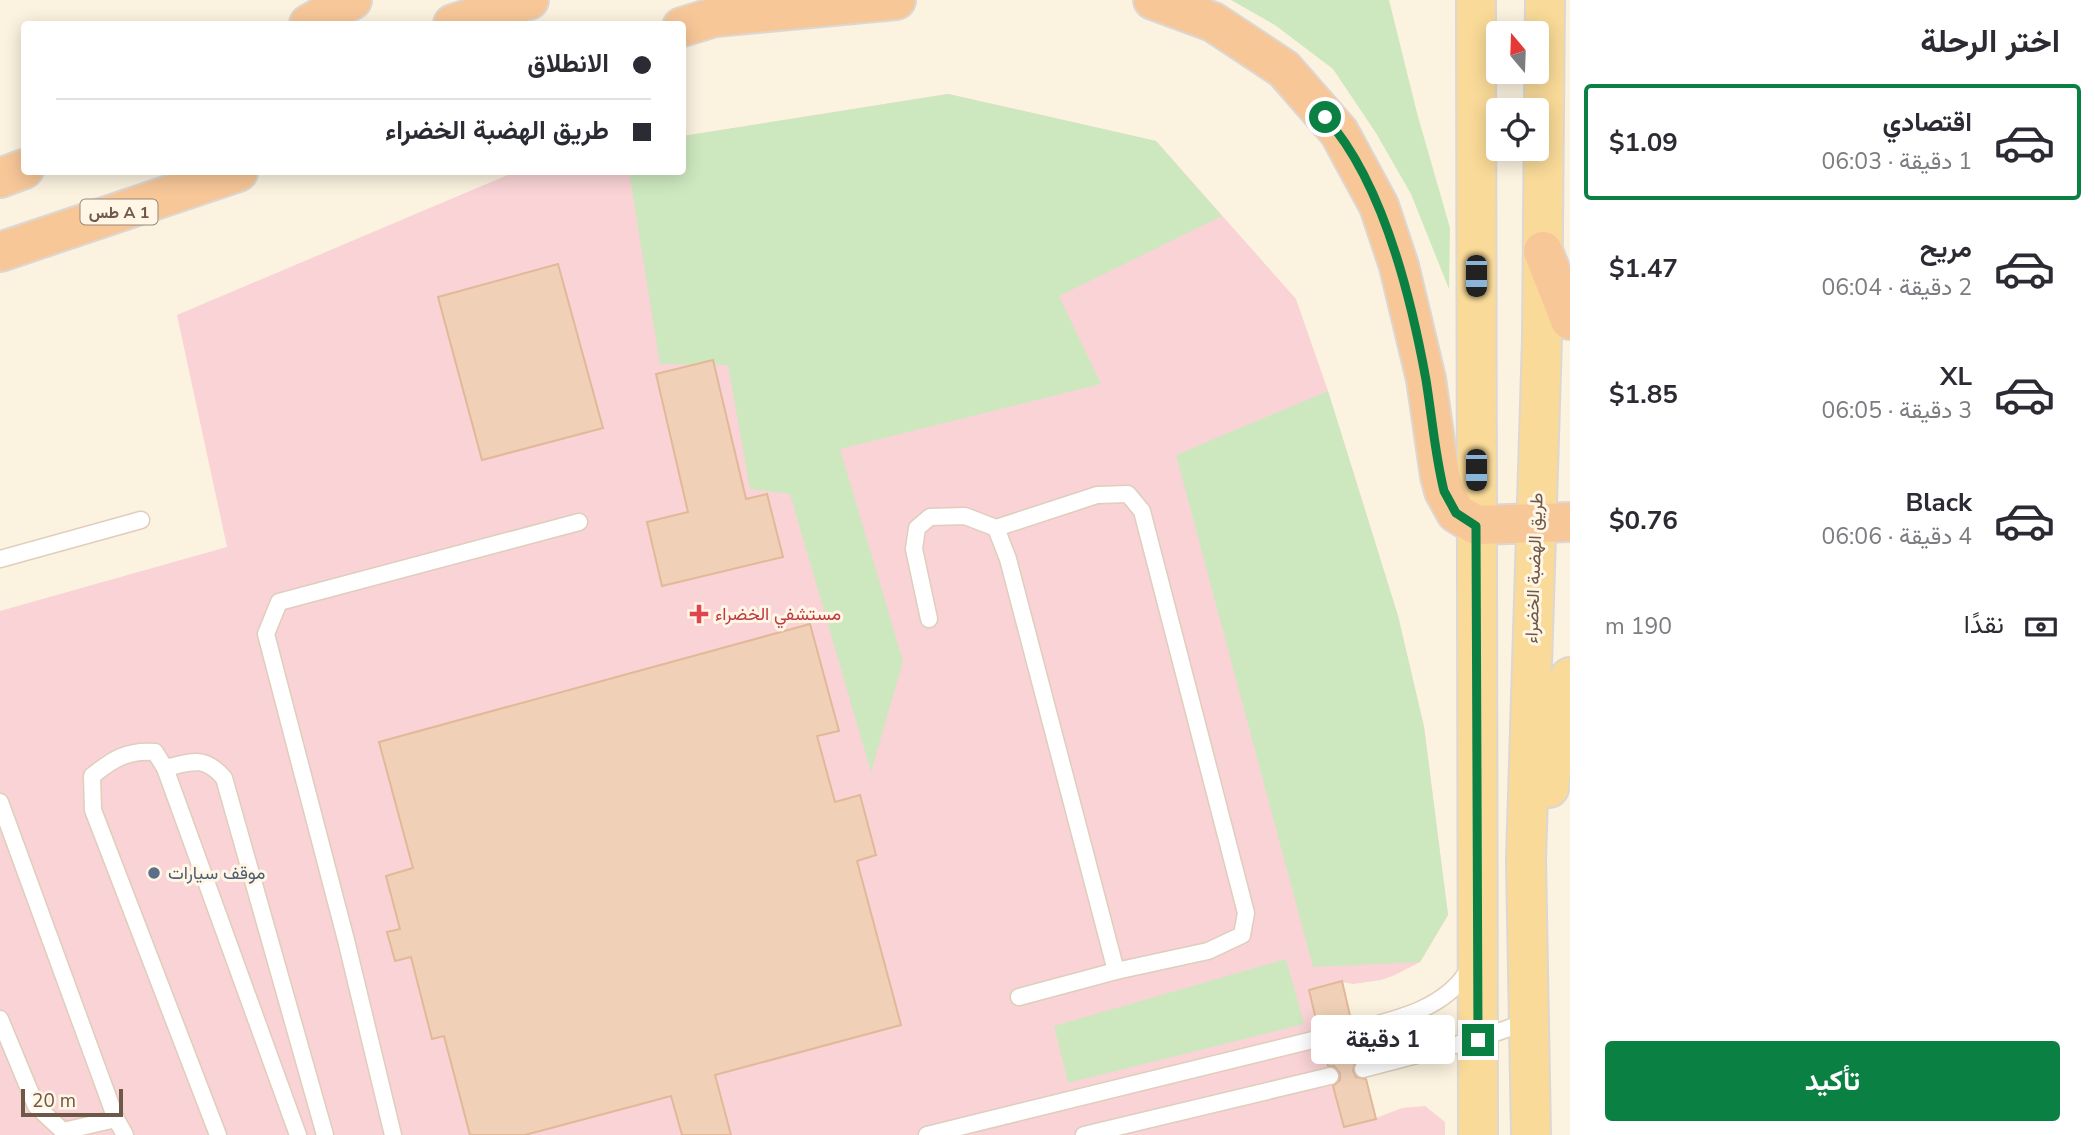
<!DOCTYPE html>
<html lang="ar">
<meta charset="utf-8">
<style>
body{margin:0;font-family:"Nunito Sans",Vazirmatn,sans-serif;background:#f2f2f3;color:#2b2b33;direction:rtl;height:100vh;display:flex;flex-direction:column;font-size:26px;white-space:nowrap}
*{box-sizing:border-box;margin:0}
p{font-size:23px;color:#7c7c81}
.icon{flex:none;width:38px;height:38px;fill:none;stroke:currentColor;stroke-width:2;stroke-linecap:round;stroke-linejoin:round}
.map{position:relative;flex:1;overflow:hidden;direction:ltr}
.side{display:flex;flex-direction:column;background:#fff;width:525px}
.side>*{flex:none}
.top-card{position:absolute;left:21px;top:21px;width:665px;height:154px;border-radius:7px;box-shadow:0 4px 18px #0003;direction:rtl;display:grid;align-content:center;height:154px;padding:0 35px;background:#fff}
.needle{width:46px;rotate:341deg}
.fabs{position:absolute;left:1486px;top:21px;display:grid;gap:14px}
.fabs a{display:grid;place-items:center;width:63px;height:63px;border-radius:7px;background:#fff;box-shadow:0 4px 18px #0003;font-size:35px}
.scale{position:absolute;left:21px;bottom:18px;width:102px;box-sizing:border-box;padding-left:7px;border:4px solid #705848;border-top:0;font-size:19px;line-height:24px;white-space:nowrap;color:#705848;-webkit-text-stroke:5px #fff6e5;paint-order:stroke}
.end{position:absolute;width:32px;height:32px;margin:-16px;border:9px solid #0b8043;background:#fff;box-shadow:0 0 0 4px #fff}
.from{border-radius:50%}
.bubble{position:absolute;height:49px;border-radius:7px;background:#fff;box-shadow:0 4px 18px #0003;font-size:23px;font-weight:700;line-height:49px;text-align:center;direction:rtl}
.car{position:absolute;width:21px;height:42px;margin:-21px -10px;border-radius:9px;box-shadow:0 0 5px 2px #0007;background:linear-gradient(#222 24%,#8ab4d8 0 40%,#222 0 76%,#8ab4d8 0 86%,#222 0)}
.top-card b{display:flex;align-items:center;gap:24px;height:66px;font-size:26px}
.top-card b+b{border-top:2px solid #e1e1e2}
.top-card i{width:18px;height:18px;background:#2b2b33}
ul{padding:0;list-style:none}
li{display:flex;align-items:center;gap:21px;height:116px;margin:0 14px 10px;padding:0 21px;border:4px solid transparent;border-radius:7px}
li div{flex:1}
li b{display:block;font-size:26px}
li em{font-style:normal;font-weight:700}
li.current{border-color:#0b8043}
li>.icon{width:63px;height:63px;stroke-width:1.5}
h2{padding:0 35px;font-size:32px;line-height:84px}
.pay{display:flex;align-items:center;gap:18px;height:77px;padding:0 35px;font-size:26px}
.pay p{margin-inline-start:auto}
.primary-button{display:flex;gap:14px;margin-top:auto;padding:14px 35px}
.primary-button a{flex:1;height:80px;border-radius:7px;background:#0b8043;color:#fff;font-size:28px;font-weight:700;line-height:80px;text-align:center}
main{display:flex;flex:1;min-height:0}
.map>svg:first-child{display:block}
.medical{fill:#f9d3d5}
.green{fill:#cde8bf}
.building{fill:#f0d1b8;stroke:#e2b898;stroke-width:2}
.lines{fill:none;stroke-linecap:round;stroke-linejoin:round}
.service-casing{stroke:#dfcebc;stroke-width:19}
.primary-casing{stroke:#ddd7d3;stroke-width:42}
.trunk-casing{stroke:#ddd7d3;stroke-width:42}
.service{stroke:#fff;stroke-width:16}
.primary{stroke:#f9da98;stroke-width:38}
.trunk{stroke:#f7c798;stroke-width:38}
.route{stroke:#0b8043;stroke-width:9}
.health-dot{fill:#e0444e;stroke:#fff6e5;stroke-width:2.5}
.service-dot{fill:#5c6f8a;stroke:#fff6e5;stroke-width:2.5}
.labels{text-anchor:middle;stroke-width:6;stroke-linejoin:round;paint-order:stroke}
.shield{fill:#fff6e5;stroke:#9b8777;stroke-width:2}
.shield-label{font-size:16px;font-weight:bold;fill:#705848}
.street-label{font-size:18px;fill:#705848;stroke:#fff6e5}
.health-label{font-size:18px;fill:#be3a42;stroke:#fff6e5;text-anchor:start}
.service-label{font-size:18px;fill:#4e5e75;stroke:#fff6e5;text-anchor:start}
</style>
<main>
<section class="side">
<h2>اختر الرحلة</h2>
<ul>
<li class="current"><svg class="icon" aria-label="car" viewBox="0 0 24 24"><path d="M5 17H2v-5l4-1 3-4h7l3 4 3 1v5h-3M9 17h6M6 11h13"/><circle cx="7" cy="17" r="2"/><circle cx="17" cy="17" r="2"/></svg><div><b>اقتصادي</b><p>1 دقيقة · 06:03</p></div><em>$1.09</em></li>
<li><svg class="icon" aria-label="car" viewBox="0 0 24 24"><path d="M5 17H2v-5l4-1 3-4h7l3 4 3 1v5h-3M9 17h6M6 11h13"/><circle cx="7" cy="17" r="2"/><circle cx="17" cy="17" r="2"/></svg><div><b>مريح</b><p>2 دقيقة · 06:04</p></div><em>$1.47</em></li>
<li><svg class="icon" aria-label="car" viewBox="0 0 24 24"><path d="M5 17H2v-5l4-1 3-4h7l3 4 3 1v5h-3M9 17h6M6 11h13"/><circle cx="7" cy="17" r="2"/><circle cx="17" cy="17" r="2"/></svg><div><b>XL</b><p>3 دقيقة · 06:05</p></div><em>$1.85</em></li>
<li><svg class="icon" aria-label="car" viewBox="0 0 24 24"><path d="M5 17H2v-5l4-1 3-4h7l3 4 3 1v5h-3M9 17h6M6 11h13"/><circle cx="7" cy="17" r="2"/><circle cx="17" cy="17" r="2"/></svg><div><b>Black</b><p>4 دقيقة · 06:06</p></div><em>$0.76</em></li>
</ul>
<div class="pay"><svg class="icon" aria-label="cash" viewBox="0 0 24 24"><path d="M3 7h18v10H3z"/><circle cx="12" cy="12" r="2"/></svg>نقدًا<p>190 m</p></div>
<div class="primary-button"><a>تأكيد</a></div>
</section>
<div class="map">
<svg width="1570" height="1135" viewBox="0 0 1570 1135">
<rect width="100%" height="100%" fill="#fbf2df"/>
<!-- medical -->
<polygon class="medical" points="948,94 1156,141 1296,299 1328,391 1398,616 1424,727 1448,915 1420,962 1395,975 1381,980 1353,984 1342,982 1376,1118 1402,1108 1425,1106 1445,1122 1445,1135 0,1135 0,611 227,547 177,315 515,172 682,172 683,136"/>
<!-- green -->
<g class="green">
<polygon points="1231,0 1389,0 1417,113 1450,228 1449,289 1411,194 1376,133 1333,69 1275,25"/>
<polygon points="948,94 1156,141 1222,216 1059,296 1101,384 840,449 903,661 871,772 790,494 750,489 728,365 660,364 629,172 682,172 683,136"/>
<polygon points="1328,391 1398,616 1424,727 1448,915 1420,962 1313,967 1176,455"/>
<polygon points="1286,959 1304,1024 1068,1083 1054,1026"/>
</g>
<!-- building -->
<g class="building">
<polygon points="558,264 603,428 482,460 438,297"/>
<polygon points="713,360 746,499 767,494 783,557 662,586 647,522 688,512 656,374"/>
<polygon points="810,624 839,731 817,736 835,802 860,795 876,855 857,861 901,1025 715,1075 731,1135 682,1135 671,1096 525,1135 470,1135 444,1036 432,1039 411,957 395,961 387,932 400,929 386,876 413,868 379,742"/>
<polygon points="1342,981 1351,1020 1344,1026 1344,1033 1350,1040 1356,1040 1361,1059 1355,1062 1353,1071 1356,1077 1366,1079 1376,1119 1344,1127 1333,1086 1340,1080 1340,1073 1334,1066 1328,1066 1324,1048 1331,1042 1331,1035 1325,1028 1318,1028 1309,990"/>
</g>
<g class="lines">
<!-- service casing -->
<g class="service-casing">
<g id="service">
<polyline points="996,528 1097,495 1128,494 1142,511 1246,913 1242,935 1208,951 1116,971 1019,997"/>
<polyline points="0,559 141,520"/>
<polyline points="929,619 914,549 917,528 930,517 965,516 996,528 1008,559 1116,971"/>
<path d="M165,768c27,-6 39,-13 59,10l101,357"/>
<polyline points="0,802 116,1119 125,1135"/>
<polyline points="0,1019 36,1106 63,1131 116,1119"/>
<path d="M1354,1030c42,-10 94,-22 116,-63"/>
<polyline points="1363,1069 1478,1039 1529,1021"/>
<path d="M218,1135l-125,-325 -1,-34c21,-17 35,-26 63,-24l10,16 133,367"/>
<polyline points="393,1135 346,940 266,634 279,602 579,522"/>
<polyline points="927,1135 1321,1038"/>
<polyline points="1084,1135 1330,1076"/>
</g>
</g>
<!-- primary casing -->
<g class="primary-casing">
<g id="primary">
<polyline points="1476,0 1478,1135"/>
<polyline points="1549,788 1560,704 1570,677"/>
<polyline points="1531,1135 1526,860 1542,339 1545,0"/>
</g>
</g>
<!-- trunk casing -->
<g class="trunk-casing">
<g id="trunk">
<polyline points="1153,0 1213,22 1284,69 1339,132 1379,206 1399,266 1426,379 1440,476 1444,491 1456,513 1476,525 1570,522"/>
<polyline points="715,17 896,0"/>
<polyline points="309,24 352,0"/>
<polyline points="453,24 529,0"/>
<polyline points="682,27 741,9"/>
<polyline points="0,178 24,169"/>
<polyline points="1543,251 1570,320"/>
<polyline points="0,252 238,172"/>
</g>
</g>
<!-- service -->
<use href="#service" class="service"/>
<!-- primary -->
<use href="#primary" class="primary"/>
<!-- trunk -->
<use href="#trunk" class="trunk"/>
</g>
<g class="lines">
<!-- route -->
<path class="route" d="M1325,117c57,63 86,180 101,263 6,37 9,75 18,111l12,22 20,13 2,514"/>
</g>
<!-- markers -->
<path class="health-dot" d="M695.5 603.5h7v7h7v7h-7v7h-7v-7h-7v-7h7z"/>
<circle class="service-dot" cx="154" cy="873" r="7"/>
<g class="labels">
<!-- shield labels -->
<rect class="shield" x="80.5" y="199.5" width="77" height="25" rx="5"/>
<g class="shield-label">
<text x="119" y="218">طس A 1</text>
</g>
<!-- street labels -->
<g class="street-label">
<text transform="translate(1534 568) rotate(-88)" y="6">طريق الهضبة الخضراء</text>
</g>
<!-- health labels -->
<g class="health-label">
<text x="715" y="620">مستشفي الخضراء</text>
</g>
<!-- service labels -->
<g class="service-label">
<text x="168" y="879">موقف سيارات</text>
</g>
</g>
</svg>
<div class="fabs">
<a><svg class="needle" viewBox="-14 -14 28 28"><path d="M0-13l5 13h-10z" fill="#e53935"/><path d="M0 13l5-13h-10z" fill="#7c7c81"/></svg></a>
<a><svg class="icon" aria-label="locate" viewBox="0 0 24 24"><circle cx="12" cy="12" r="6"/><path d="M12 2v4M12 18v4M2 12h4M18 12h4"/></svg></a>
</div>
<div class="scale">20 m</div>
<i class="end from" style="left:1325px;top:117px"></i>
<i class="end" style="left:1478px;top:1040px"></i>
<div class="bubble" style="left:1311px;top:1015px;width:144px">1 دقيقة</div>
<i class="car" style="left:1476px;top:276px;rotate:180deg"></i>
<i class="car" style="left:1476px;top:470px;rotate:180deg"></i>
<div class="top-card">
<b><i class="from"></i>الانطلاق</b>
<b><i></i>طريق الهضبة الخضراء</b>
</div>
</div>
</main>
